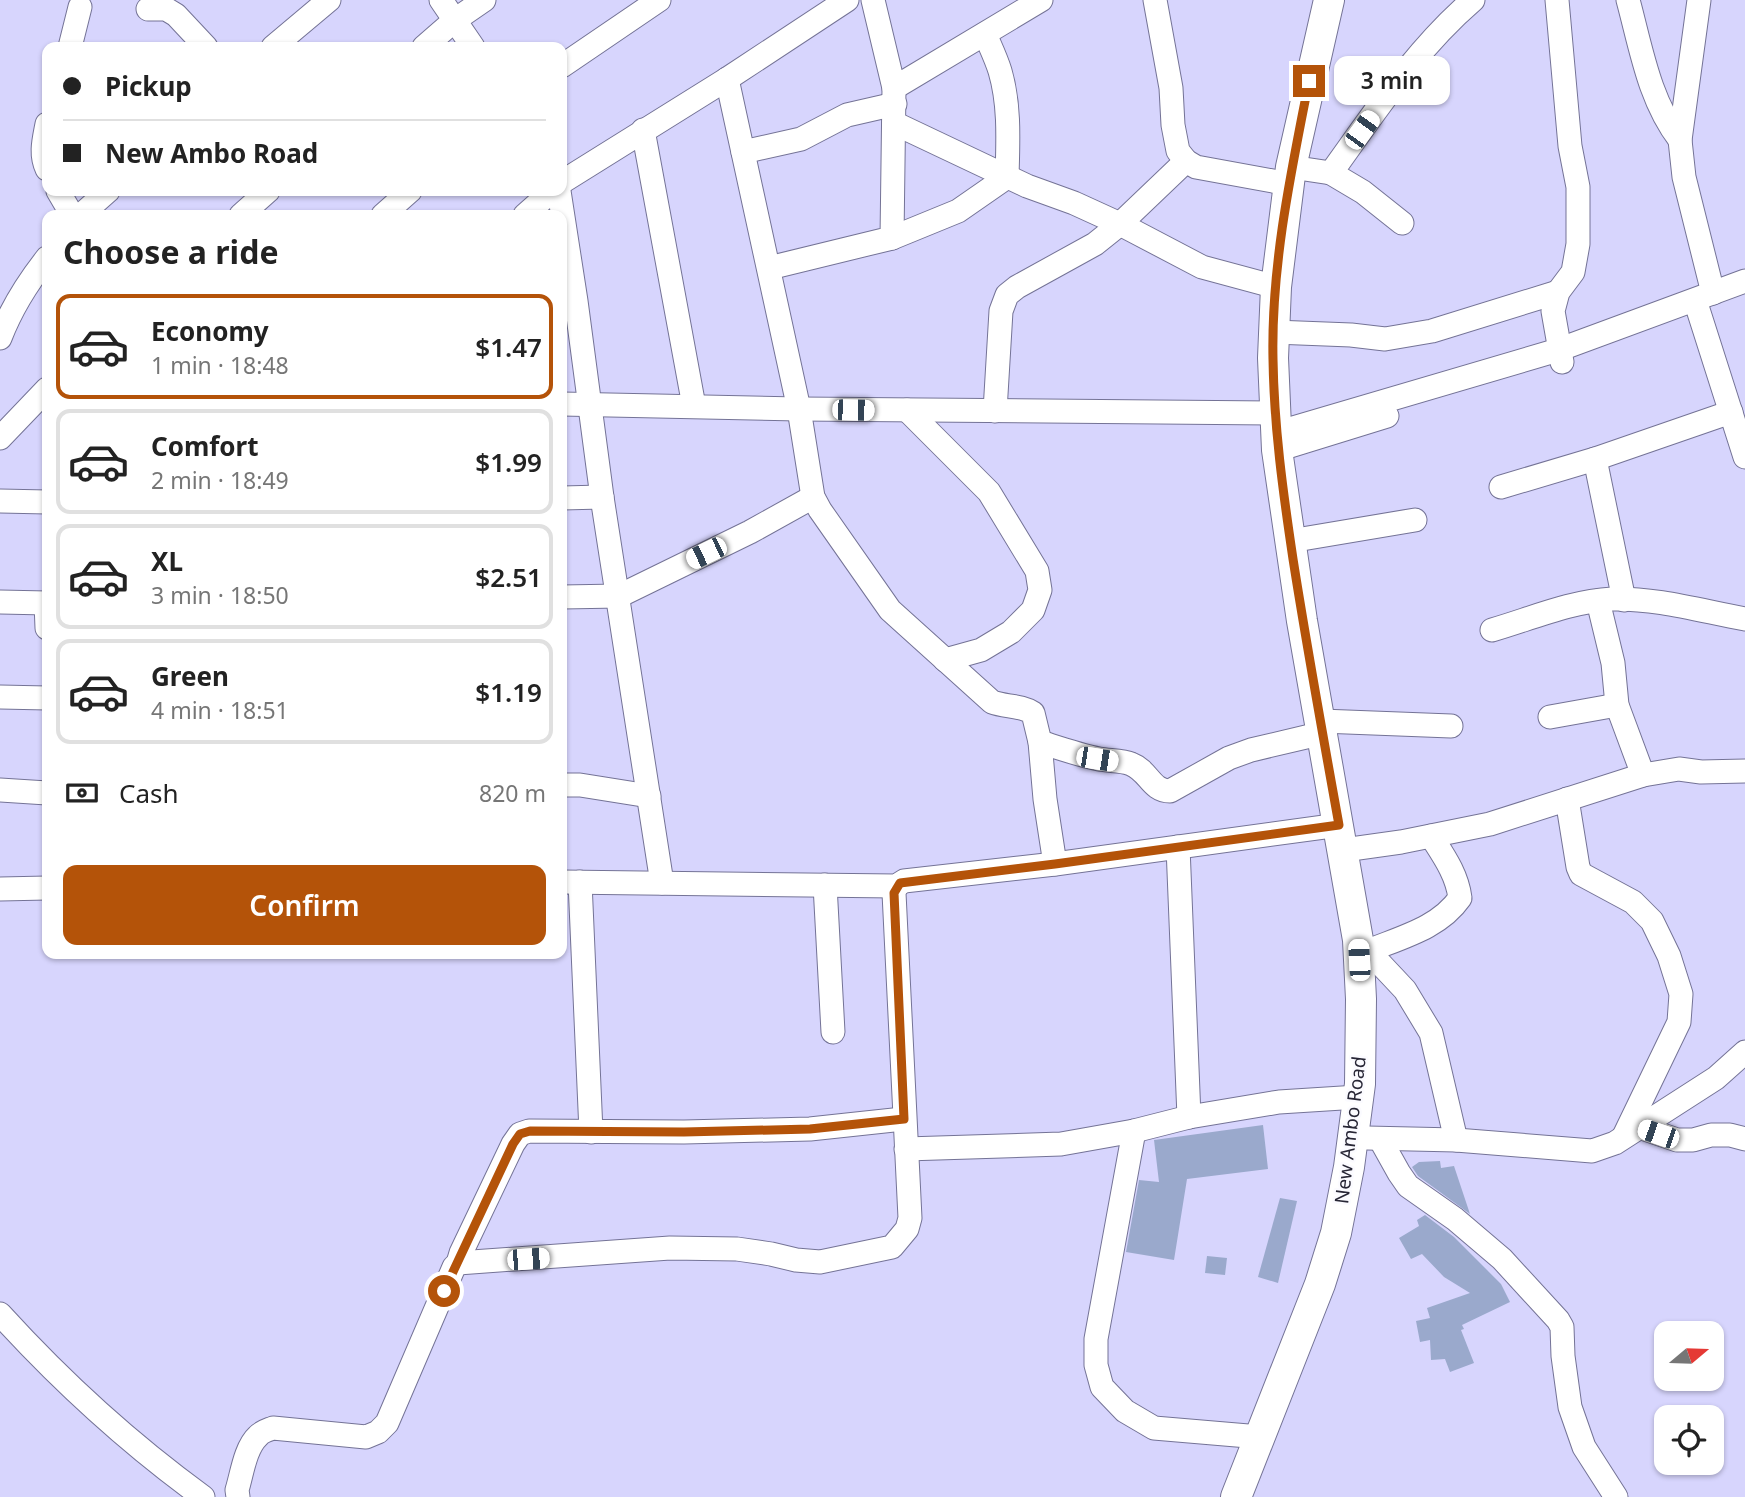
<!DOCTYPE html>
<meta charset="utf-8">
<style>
body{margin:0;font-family:"Noto Sans",sans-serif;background:#f6f6f6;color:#222;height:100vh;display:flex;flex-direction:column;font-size:26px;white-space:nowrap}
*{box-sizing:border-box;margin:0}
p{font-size:23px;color:#767676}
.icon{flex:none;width:38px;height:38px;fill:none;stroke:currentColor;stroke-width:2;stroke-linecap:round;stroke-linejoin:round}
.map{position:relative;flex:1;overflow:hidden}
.drawer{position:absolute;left:42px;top:210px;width:525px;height:749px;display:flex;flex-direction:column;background:#fff;border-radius:14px;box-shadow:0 2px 5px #0004}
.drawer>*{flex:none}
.top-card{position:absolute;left:42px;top:42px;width:525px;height:154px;border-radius:14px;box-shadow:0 2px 5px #0004;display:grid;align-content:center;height:154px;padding:0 21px;background:#fff}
.needle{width:46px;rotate:71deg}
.buttons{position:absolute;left:1654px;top:1321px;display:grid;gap:14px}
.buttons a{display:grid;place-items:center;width:70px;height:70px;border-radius:14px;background:#fff;box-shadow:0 2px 5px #0004;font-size:35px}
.end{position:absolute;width:32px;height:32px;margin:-16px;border:9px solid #b45309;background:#fff;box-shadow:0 0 0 4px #fff}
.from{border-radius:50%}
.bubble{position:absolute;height:49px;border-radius:14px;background:#fff;box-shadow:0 2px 5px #0004;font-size:23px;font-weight:600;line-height:49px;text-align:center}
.car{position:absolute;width:21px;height:42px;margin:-21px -10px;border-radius:9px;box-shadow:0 0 5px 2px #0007;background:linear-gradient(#fff 24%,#345 0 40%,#fff 0 76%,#345 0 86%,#fff 0)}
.top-card b{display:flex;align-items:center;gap:24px;height:66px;font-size:26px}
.top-card b+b{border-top:2px solid #e0e0e0}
.top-card i{width:18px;height:18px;background:#222}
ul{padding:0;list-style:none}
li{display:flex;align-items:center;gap:21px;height:105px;margin:0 14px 10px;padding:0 7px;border:4px solid #e0e0e0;border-radius:14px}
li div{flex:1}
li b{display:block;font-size:26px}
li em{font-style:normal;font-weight:600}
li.current{border-color:#b45309}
li>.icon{width:63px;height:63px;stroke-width:1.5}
h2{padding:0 21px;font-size:32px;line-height:84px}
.pay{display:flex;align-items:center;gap:18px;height:77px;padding:0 21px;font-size:26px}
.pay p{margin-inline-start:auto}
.button{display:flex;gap:14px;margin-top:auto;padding:14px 21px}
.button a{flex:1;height:80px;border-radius:14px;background:#b45309;color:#fff;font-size:28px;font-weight:600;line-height:80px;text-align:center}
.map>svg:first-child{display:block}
.building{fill:#9aa9cc}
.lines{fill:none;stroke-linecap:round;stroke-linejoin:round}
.minor-casing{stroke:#747396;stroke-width:25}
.major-casing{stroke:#747396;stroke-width:32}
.minor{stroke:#fff;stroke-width:23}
.major{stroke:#fff;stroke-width:30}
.route{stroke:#b45309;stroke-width:9}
.labels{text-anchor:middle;stroke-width:5;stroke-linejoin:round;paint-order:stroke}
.street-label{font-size:19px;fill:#282736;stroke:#fbfbff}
</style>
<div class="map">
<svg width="1745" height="1497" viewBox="0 0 1745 1497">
<rect width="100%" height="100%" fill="#d7d5fd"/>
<!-- building -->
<g class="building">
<polygon points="1263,1125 1268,1169 1187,1179 1174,1260 1126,1252 1139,1180 1159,1182 1154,1140"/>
<polygon points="1440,1161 1441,1168 1454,1166 1470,1214 1418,1176 1412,1167 1419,1162"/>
<polygon points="1280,1198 1297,1201 1278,1283 1258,1277"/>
<polygon points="1425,1215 1454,1237 1501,1284 1510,1302 1462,1325 1464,1329 1461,1330 1474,1363 1450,1372 1445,1359 1431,1360 1430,1340 1420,1342 1416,1321 1430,1318 1427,1308 1470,1293 1444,1277 1422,1254 1411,1259 1399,1238 1419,1226 1417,1220"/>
<polygon points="1207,1256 1227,1258 1225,1275 1205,1273"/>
</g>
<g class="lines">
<!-- minor casing -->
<g class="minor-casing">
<g id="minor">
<polyline points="441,0 473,47"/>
<polyline points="873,0 894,88 1041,0"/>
<polyline points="1155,0 1171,88 1173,125 1178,151 1186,161 1196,167 1289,184"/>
<polyline points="1557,0 1570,146 1578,187 1578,244 1573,272 1558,292 1553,311 1562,362"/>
<path d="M1628,0c13,48 21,100 52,140"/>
<polyline points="1699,0 1680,140 1684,177 1713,293"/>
<polyline points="148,9 166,9 176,15 206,47"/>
<polyline points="70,47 80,7"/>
<polyline points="273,47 329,0"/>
<polyline points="424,47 455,20 484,0"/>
<polyline points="562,66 659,0"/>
<path d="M727,79l72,330 14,88 7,13 70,100 102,92c13,5 29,3 41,11l7,29 5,57 10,65"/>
<polyline points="894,123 1027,186 1074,203 1120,224 1202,267 1276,287"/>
<path d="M47,124c-3,16 -7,30 0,45"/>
<polyline points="643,130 694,406"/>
<polyline points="743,152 801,139 847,115 895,104"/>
<path d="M1291,167l40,6c44,-61 85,-124 142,-173"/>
<polyline points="1331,173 1363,192 1402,223"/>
<polyline points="562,182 727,79 847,0"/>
<polyline points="58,191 72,215"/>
<polyline points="559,191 576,301 602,497 662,883"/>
<polyline points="81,215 108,191"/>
<polyline points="241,215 268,191"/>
<polyline points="383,215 410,191"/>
<polyline points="525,215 552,191"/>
<path d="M892,238l66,-27 49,-34c1,-36 3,-72 -7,-106 -4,-13 -10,-25 -15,-37"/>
<polyline points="769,268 892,238 894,88"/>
<polyline points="1695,300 1745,457"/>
<polyline points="1274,332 1351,335 1385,339 1432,331 1558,292"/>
<path d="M0,338c11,-29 28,-56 47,-80"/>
<polyline points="562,404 799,409 1275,413"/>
<polyline points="907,410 989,492 1037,571 1040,590 1033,610 1011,632 981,650 945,660"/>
<polyline points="995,411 1001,311 1007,295 1017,287 1095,244 1120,224 1186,161"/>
<polyline points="1276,433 1558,350 1745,281"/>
<polyline points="0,438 47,389"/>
<polyline points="1277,450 1387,416"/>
<polyline points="1595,459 1624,600"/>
<polyline points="1501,487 1595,459 1731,412"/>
<polyline points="562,498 602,497"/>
<polyline points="0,501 47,502"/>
<polyline points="1290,541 1415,520"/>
<polyline points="562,597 619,596 750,532 813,497"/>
<polyline points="1598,601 1613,663 1617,705 1643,775"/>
<polyline points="0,602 47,603"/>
<polyline points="46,603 47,628"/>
<path d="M1492,630c38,-11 80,-29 120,-31 45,-1 89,12 133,20"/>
<polyline points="0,697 47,698"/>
<polyline points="1550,717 1617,705"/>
<polyline points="1321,721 1451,726"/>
<path d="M1040,742c19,6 39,13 59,17 10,2 23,1 32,5 18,7 20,27 39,27l59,-33 22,-8 72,-17"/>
<polyline points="562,785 580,785 649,796"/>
<polyline points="0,790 47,793"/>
<polyline points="1567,799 1578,867 1581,874 1633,902 1652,921 1669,956 1681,994 1679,1022 1624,1136"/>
<polyline points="1178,847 1189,1117"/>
<polyline points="1344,850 1401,842 1490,824 1643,775 1679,769 1701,772 1745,771"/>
<polyline points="562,882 896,886 904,881 1055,864 1339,825"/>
<polyline points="580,882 591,1132"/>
<polyline points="825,885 833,1032"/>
<polyline points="0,889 47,888"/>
<polyline points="1358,940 1405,990 1431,1033 1456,1140"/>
<path d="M1368,951c34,-14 71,-23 92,-53 -3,-24 -17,-43 -29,-62"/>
<polyline points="1639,1127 1677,1140 1693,1140 1711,1135 1730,1135 1745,1139"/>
<polyline points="1134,1131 1096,1339 1096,1365 1102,1387 1125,1411 1154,1428 1260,1437"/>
<polyline points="1367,1138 1456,1140 1592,1151 1615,1143 1716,1078 1745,1052"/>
<polyline points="1380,1139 1399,1173 1408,1186 1455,1219 1502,1259 1558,1320 1562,1327 1563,1356 1570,1407 1584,1447 1616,1497"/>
<polyline points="906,1149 1061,1144 1134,1131 1189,1117 1279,1102 1358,1097"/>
<polyline points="458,1263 670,1248 737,1249 771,1254 796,1260 820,1262 892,1247 907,1229 910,1218 894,893 896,886"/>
<path d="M0,1314c61,67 130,130 203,183"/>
<path d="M238,1497l-1,-7c5,-16 8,-42 21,-54 3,-4 10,-6 15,-8l93,9 12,-5 9,-9 67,-156 4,-4 3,-10 52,-109 7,-10 9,-3 155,1 126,-3 93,-10"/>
</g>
</g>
<!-- major casing -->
<g class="major-casing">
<polyline id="major" points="1236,1497 1320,1284 1336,1233 1349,1167 1360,1084 1361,999 1358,940 1302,621 1277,450 1273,358 1276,287 1291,167 1329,0"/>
</g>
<!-- minor -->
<use href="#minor" class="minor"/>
<!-- major -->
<use href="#major" class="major"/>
</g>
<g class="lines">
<!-- route -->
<path class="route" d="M444,1291l69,-147 7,-10 10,-3 154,1 126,-3 94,-10 -10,-226 6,-10 155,-19 284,-39c-16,-89 -32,-177 -46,-266 -10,-67 -19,-132 -20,-200 -2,-93 18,-187 36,-278"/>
</g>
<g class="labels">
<!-- street labels -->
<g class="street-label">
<text transform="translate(1350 1130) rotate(-83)" y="7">New Ambo Road</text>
</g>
</g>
</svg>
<div class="buttons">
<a><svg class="needle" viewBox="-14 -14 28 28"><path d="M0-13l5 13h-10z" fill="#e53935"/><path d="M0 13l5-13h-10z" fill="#767676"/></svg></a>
<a><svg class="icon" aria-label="locate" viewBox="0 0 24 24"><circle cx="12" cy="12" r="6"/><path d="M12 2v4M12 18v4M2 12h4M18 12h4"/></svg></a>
</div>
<i class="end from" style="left:444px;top:1291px"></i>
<i class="end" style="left:1309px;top:81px"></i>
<div class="bubble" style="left:1334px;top:56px;width:116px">3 min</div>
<i class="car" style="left:1362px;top:130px;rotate:36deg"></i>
<i class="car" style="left:853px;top:410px;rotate:91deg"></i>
<i class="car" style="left:706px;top:553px;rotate:244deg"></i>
<i class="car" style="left:1097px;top:759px;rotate:99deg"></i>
<i class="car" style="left:1359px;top:960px;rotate:357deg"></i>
<i class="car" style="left:1658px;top:1134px;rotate:289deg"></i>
<i class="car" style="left:528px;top:1259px;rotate:86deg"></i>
<div class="top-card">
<b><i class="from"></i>Pickup</b>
<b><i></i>New Ambo Road</b>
</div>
<section class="drawer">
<h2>Choose a ride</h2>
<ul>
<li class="current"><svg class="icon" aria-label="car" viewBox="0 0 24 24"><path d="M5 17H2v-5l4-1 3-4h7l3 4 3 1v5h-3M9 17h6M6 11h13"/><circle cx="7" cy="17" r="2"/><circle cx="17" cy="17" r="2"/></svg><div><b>Economy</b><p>1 min · 18:48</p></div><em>$1.47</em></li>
<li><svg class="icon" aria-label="car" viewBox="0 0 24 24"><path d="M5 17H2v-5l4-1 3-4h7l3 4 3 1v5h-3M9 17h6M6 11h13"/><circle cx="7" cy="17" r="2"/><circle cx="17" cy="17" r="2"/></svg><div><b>Comfort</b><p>2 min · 18:49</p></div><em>$1.99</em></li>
<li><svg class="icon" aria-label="car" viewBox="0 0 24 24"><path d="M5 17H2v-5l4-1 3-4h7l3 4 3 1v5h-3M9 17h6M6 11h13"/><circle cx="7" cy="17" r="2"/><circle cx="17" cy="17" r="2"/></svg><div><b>XL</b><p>3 min · 18:50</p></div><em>$2.51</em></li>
<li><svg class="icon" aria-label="car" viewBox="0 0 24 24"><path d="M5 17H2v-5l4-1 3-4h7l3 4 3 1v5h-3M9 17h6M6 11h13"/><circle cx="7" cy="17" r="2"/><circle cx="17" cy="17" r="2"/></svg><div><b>Green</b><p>4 min · 18:51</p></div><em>$1.19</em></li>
</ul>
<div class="pay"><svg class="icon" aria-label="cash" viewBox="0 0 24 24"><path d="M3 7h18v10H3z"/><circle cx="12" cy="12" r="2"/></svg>Cash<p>820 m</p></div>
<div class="button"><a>Confirm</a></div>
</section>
</div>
